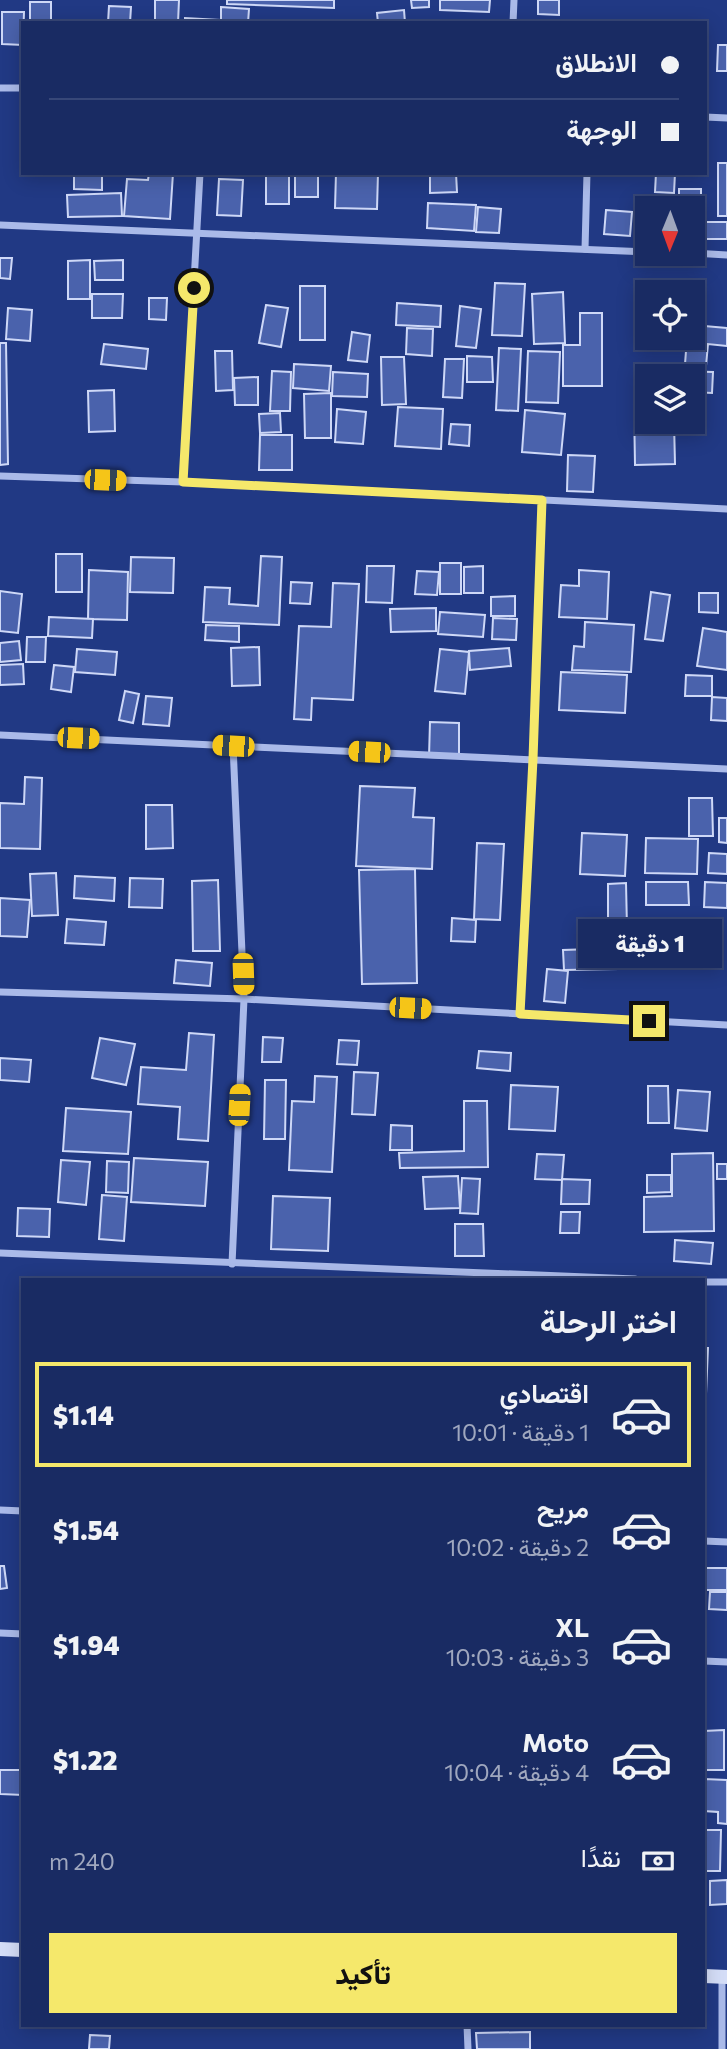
<!DOCTYPE html>
<html lang="ar">
<meta charset="utf-8">
<style>
body{margin:0;font-family:Commissioner,Vazirmatn,sans-serif;background:#26376c;color:#f1f3f6;direction:rtl;height:100vh;display:flex;flex-direction:column;font-size:26px;white-space:nowrap}
*{box-sizing:border-box;margin:0}
p{font-size:23px;color:#9fa7be}
.icon{flex:none;width:38px;height:38px;fill:none;stroke:currentColor;stroke-width:2;stroke-linecap:round;stroke-linejoin:round}
.map{position:relative;flex:1;overflow:hidden;direction:ltr}
.side{position:absolute;left:21px;top:1278px;width:684px;height:749px;display:flex;flex-direction:column;background:#192b63;border-radius:0px;box-shadow:0 4px 18px #0003,0 0 0 2px #374778;direction:rtl}
.side>*{flex:none}
.banner{position:absolute;left:21px;top:21px;width:686px;height:154px;border-radius:0px;box-shadow:0 4px 18px #0003,0 0 0 2px #374778;direction:rtl;display:grid;align-content:center;height:154px;padding:0 28px;background:#192b63}
.needle{width:46px;rotate:181deg}
.controls{position:absolute;left:635px;top:196px;display:grid;gap:14px}
.controls a{display:grid;place-items:center;width:70px;height:70px;border-radius:0px;background:#192b63;box-shadow:0 4px 18px #0003,0 0 0 2px #374778;font-size:35px}
.end{position:absolute;width:32px;height:32px;margin:-16px;border:9px solid #f5e86b;background:#111;box-shadow:0 0 0 4px #111}
.from{border-radius:50%}
.bubble{position:absolute;height:49px;border-radius:0px;background:#192b63;box-shadow:0 4px 18px #0003,0 0 0 2px #374778;font-size:23px;font-weight:800;line-height:49px;text-align:center;direction:rtl}
.car{position:absolute;width:21px;height:42px;margin:-21px -10px;border-radius:9px;box-shadow:0 0 5px 2px #0007;background:linear-gradient(#f5c518 24%,#345 0 40%,#f5c518 0 76%,#345 0 86%,#f5c518 0)}
.banner b{display:flex;align-items:center;gap:24px;height:66px;font-size:26px}
.banner b+b{border-top:2px solid #374778}
.banner i{width:18px;height:18px;background:#f1f3f6}
ul{padding:0;list-style:none}
li{display:flex;align-items:center;gap:21px;height:105px;margin:0 14px 10px;padding:0 14px;border:4px solid transparent;border-radius:0px}
li div{flex:1}
li b{display:block;font-size:26px}
li em{font-style:normal;font-weight:800}
li.active{border-color:#f5e86b}
li>.icon{width:63px;height:63px;stroke-width:1.5}
h2{padding:0 28px;font-size:32px;line-height:84px}
.pay{display:flex;align-items:center;gap:18px;height:77px;padding:0 28px;font-size:26px}
.pay p{margin-inline-start:auto}
.action{display:flex;gap:14px;margin-top:auto;padding:14px 28px}
.action a{flex:1;height:80px;border-radius:0px;background:#f5e86b;color:#111;font-size:28px;font-weight:800;line-height:80px;text-align:center}
.map>svg:first-child{display:block}
.building{fill:#4a62ac;stroke:#ced8f7;stroke-width:2}
.lines{fill:none;stroke-linecap:round;stroke-linejoin:round}
.street{stroke:#aabae9;stroke-width:7}
.secondary{stroke:#d4ddf7;stroke-width:14}
.route{stroke:#f5e86b;stroke-width:9}
</style>
<div class="map">
<svg width="727" height="2049" viewBox="0 0 727 2049">
<rect width="100%" height="100%" fill="#213984"/>
<!-- building -->
<g class="building">
<polygon points="155,0 179,0 178,23 155,23"/>
<polygon points="227,0 334,0 334,8 227,4"/>
<polygon points="411,0 429,0 429,7 412,8"/>
<polygon points="440,0 490,0 489,12 440,10"/>
<polygon points="538,0 559,0 559,15 538,14"/>
<rect x="30" y="2" width="21" height="21"/>
<polygon points="109,6 131,7 130,23 108,23"/>
<polygon points="221,7 249,9 248,23 185,23 185,18 221,20"/>
<polygon points="404,10 405,23 378,23 377,13"/>
<polygon points="2,12 24,12 23,45 2,44"/>
<polygon points="718,45 727,45 727,71 717,71"/>
<rect x="718" y="163" width="9" height="53"/>
<polygon points="74,173 102,173 102,190 74,189"/>
<polygon points="149,173 173,173 170,219 124,216 127,179 148,180"/>
<rect x="266" y="173" width="23" height="31"/>
<rect x="295" y="173" width="23" height="24"/>
<polygon points="336,173 378,173 377,209 335,208"/>
<polygon points="430,173 456,173 457,192 430,193"/>
<polygon points="656,173 675,173 674,193 655,192"/>
<polygon points="219,179 243,180 241,216 217,215"/>
<polygon points="679,189 701,189 701,213 693,212 693,208 679,208"/>
<polygon points="121,193 122,216 68,217 67,195"/>
<polygon points="428,203 476,205 474,231 427,228"/>
<polygon points="478,207 501,209 499,233 476,232"/>
<polygon points="606,210 632,212 630,236 604,234"/>
<polygon points="697,222 727,222 727,239 696,239"/>
<polygon points="0,258 12,258 10,279 0,278"/>
<polygon points="90,260 90,299 68,299 68,261"/>
<polygon points="123,260 123,280 95,280 94,261"/>
<polygon points="495,283 525,284 522,336 492,335"/>
<rect x="300" y="286" width="25" height="54"/>
<polygon points="563,292 565,343 534,344 532,294"/>
<polygon points="92,294 123,294 122,318 92,318"/>
<polygon points="149,298 167,298 166,320 149,319"/>
<polygon points="397,303 441,306 440,327 396,325"/>
<polygon points="266,305 288,308 281,347 259,343"/>
<polygon points="460,306 481,309 476,348 456,346"/>
<polygon points="8,308 32,310 30,341 6,339"/>
<polygon points="580,313 602,313 602,386 563,386 563,345 580,345"/>
<polygon points="693,325 727,328 727,346 708,344 706,366 685,364 687,338 693,338"/>
<polygon points="407,328 433,329 432,356 406,354"/>
<polygon points="352,332 370,335 367,362 348,360"/>
<polygon points="0,343 6,343 8,464 0,465"/>
<polygon points="104,344 148,349 146,369 101,364"/>
<polygon points="499,348 521,349 518,411 496,410"/>
<polygon points="215,351 232,351 233,390 216,391"/>
<polygon points="528,351 560,352 558,403 526,402"/>
<polygon points="467,356 492,357 493,382 467,382"/>
<polygon points="381,357 404,357 406,404 382,405"/>
<polygon points="445,359 464,359 462,398 443,397"/>
<polygon points="294,364 331,366 329,391 293,388"/>
<polygon points="272,371 291,372 290,411 270,411"/>
<polygon points="676,371 713,372 712,393 693,392 693,376 676,376"/>
<polygon points="333,372 368,374 367,397 332,396"/>
<polygon points="258,377 258,405 235,405 234,378"/>
<polygon points="114,390 115,431 89,432 88,391"/>
<polygon points="331,393 331,438 305,438 304,394"/>
<polygon points="634,405 648,405 648,422 674,422 675,464 635,465"/>
<polygon points="398,407 443,409 441,449 395,446"/>
<polygon points="337,409 366,412 363,444 335,442"/>
<polygon points="525,410 565,414 561,455 522,452"/>
<polygon points="280,413 281,432 260,433 259,414"/>
<polygon points="451,424 470,425 469,446 449,444"/>
<polygon points="260,435 292,435 292,470 259,470"/>
<polygon points="568,455 595,456 593,492 567,491"/>
<rect x="56" y="554" width="26" height="38"/>
<polygon points="261,556 282,557 279,625 203,622 205,587 230,588 229,604 258,606"/>
<polygon points="131,557 174,558 173,593 130,592"/>
<rect x="440" y="563" width="21" height="31"/>
<polygon points="367,566 394,566 392,603 366,602"/>
<polygon points="483,566 483,593 464,593 464,567"/>
<polygon points="89,570 128,572 127,620 88,619"/>
<polygon points="579,570 609,572 607,619 559,617 561,585 579,586"/>
<polygon points="417,571 439,572 437,595 415,594"/>
<polygon points="291,582 312,583 310,604 290,603"/>
<polygon points="333,583 359,584 353,700 312,698 311,720 294,719 299,626 331,627"/>
<polygon points="0,591 22,594 18,633 0,631"/>
<polygon points="651,592 670,595 663,641 645,639"/>
<polygon points="699,593 718,593 718,613 699,612"/>
<polygon points="515,596 515,616 491,616 491,597"/>
<polygon points="436,608 436,631 391,632 390,609"/>
<polygon points="440,612 485,615 483,637 438,634"/>
<polygon points="49,617 93,619 92,638 48,636"/>
<polygon points="493,618 517,619 516,640 492,639"/>
<polygon points="585,622 634,625 631,672 572,670 574,646 584,647"/>
<polygon points="206,625 239,626 239,642 205,640"/>
<polygon points="703,628 727,632 727,670 697,666"/>
<polygon points="27,637 46,637 45,662 26,662"/>
<polygon points="19,641 21,660 0,662 0,643"/>
<polygon points="259,647 260,685 232,686 231,648"/>
<polygon points="509,648 511,666 470,670 469,651"/>
<polygon points="77,649 117,652 115,675 75,672"/>
<polygon points="440,649 469,652 465,694 435,691"/>
<polygon points="23,664 24,684 0,685 0,665"/>
<polygon points="54,665 74,667 71,692 51,689"/>
<polygon points="561,672 627,675 625,713 559,710"/>
<polygon points="686,675 712,676 712,696 685,696"/>
<polygon points="125,691 139,694 133,723 119,720"/>
<polygon points="146,696 172,698 169,726 143,724"/>
<polygon points="712,697 727,698 727,721 711,720"/>
<polygon points="430,722 459,723 459,758 429,757"/>
<polygon points="25,777 42,778 40,849 0,848 0,803 24,804"/>
<polygon points="360,786 415,788 413,817 434,818 432,869 356,866"/>
<polygon points="689,798 712,798 713,836 689,836"/>
<polygon points="146,805 172,805 173,848 146,849"/>
<polygon points="719,818 727,818 727,843 719,842"/>
<polygon points="582,833 627,835 625,876 580,874"/>
<polygon points="646,838 698,839 697,874 645,873"/>
<polygon points="477,843 504,844 500,920 474,919"/>
<polygon points="709,853 727,854 727,874 708,873"/>
<polygon points="415,869 417,983 362,984 359,870"/>
<polygon points="56,873 58,915 32,916 30,874"/>
<polygon points="75,876 115,878 114,901 74,898"/>
<polygon points="130,878 163,879 162,908 129,907"/>
<polygon points="218,880 220,951 193,951 192,881"/>
<polygon points="646,882 688,882 689,905 646,905"/>
<polygon points="705,882 727,883 727,908 704,907"/>
<polygon points="626,883 627,928 608,928 608,884"/>
<polygon points="0,898 30,900 27,937 0,936"/>
<polygon points="452,918 476,920 475,942 451,941"/>
<polygon points="67,919 106,922 104,945 65,943"/>
<polygon points="617,929 618,969 564,970 563,950 593,949 592,930"/>
<polygon points="721,939 722,961 702,962 701,940"/>
<polygon points="176,960 212,963 210,986 174,983"/>
<polygon points="547,969 568,971 565,1003 544,1001"/>
<polygon points="189,1033 214,1035 208,1141 178,1139 180,1107 138,1104 141,1067 186,1070"/>
<polygon points="263,1037 283,1038 281,1062 262,1062"/>
<polygon points="100,1038 135,1044 126,1085 92,1078"/>
<polygon points="339,1040 359,1041 357,1065 337,1064"/>
<polygon points="479,1051 511,1053 510,1071 477,1068"/>
<polygon points="0,1058 31,1060 29,1082 0,1080"/>
<polygon points="354,1072 378,1073 375,1115 352,1114"/>
<polygon points="315,1076 337,1077 332,1172 289,1170 292,1101 314,1102"/>
<polygon points="265,1080 286,1080 285,1139 264,1139"/>
<polygon points="511,1085 558,1087 555,1131 509,1129"/>
<polygon points="648,1086 668,1086 669,1123 648,1123"/>
<polygon points="678,1090 710,1092 707,1131 675,1128"/>
<polygon points="464,1101 487,1101 488,1167 400,1168 399,1153 464,1151"/>
<polygon points="66,1108 131,1112 128,1154 63,1151"/>
<polygon points="391,1125 412,1126 412,1150 390,1150"/>
<polygon points="713,1153 714,1231 644,1232 644,1197 672,1196 672,1154"/>
<polygon points="537,1154 564,1155 562,1180 535,1179"/>
<polygon points="134,1158 208,1162 205,1206 131,1202"/>
<polygon points="61,1160 90,1162 86,1205 58,1202"/>
<polygon points="107,1161 129,1162 128,1193 106,1192"/>
<rect x="717" y="1164" width="10" height="15"/>
<polygon points="647,1175 671,1175 671,1192 647,1193"/>
<polygon points="458,1176 460,1208 425,1209 423,1177"/>
<polygon points="462,1178 480,1179 478,1214 460,1213"/>
<polygon points="562,1179 590,1180 589,1204 561,1204"/>
<polygon points="102,1195 127,1197 124,1241 99,1239"/>
<polygon points="273,1196 330,1198 328,1251 271,1249"/>
<polygon points="18,1208 50,1209 49,1237 17,1236"/>
<polygon points="561,1212 580,1212 579,1233 560,1233"/>
<polygon points="455,1224 483,1224 484,1256 455,1256"/>
<polygon points="675,1240 713,1243 711,1264 674,1261"/>
<polygon points="704,1348 708,1348 706,1394 704,1393"/>
<polygon points="0,1566 4,1566 7,1588 0,1589"/>
<rect x="704" y="1568" width="23" height="22"/>
<polygon points="710,1592 727,1592 727,1610 709,1609"/>
<polygon points="724,1730 724,1770 704,1770 704,1731"/>
<polygon points="0,1770 23,1770 23,1795 0,1794"/>
<polygon points="704,1779 727,1780 727,1824 718,1823 718,1812 704,1811"/>
<polygon points="704,1830 721,1830 720,1871 704,1871"/>
<polygon points="727,1880 727,1904 710,1905 710,1881"/>
<polygon points="530,2032 530,2049 477,2049 476,2033"/>
<polygon points="90,2035 110,2036 109,2049 89,2049"/>
</g>
<g class="lines">
<!-- street -->
<g class="street">
<polyline points="513,23 514,0"/>
<polyline points="0,88 23,88"/>
<polyline points="705,117 727,118"/>
<polyline points="0,225 648,252"/>
<polyline points="585,249 587,173"/>
<polyline points="693,253 727,255"/>
<polyline points="0,476 183,482 727,509"/>
<polyline points="183,482 200,173"/>
<polyline points="0,735 727,769"/>
<polyline points="0,992 244,999 727,1025"/>
<polyline points="520,1014 533,759 542,500"/>
<polyline points="0,1253 635,1279"/>
<polyline points="232,1264 244,999 233,745"/>
<polyline points="704,1282 727,1282"/>
<polyline points="0,1510 23,1511"/>
<polyline points="704,1541 727,1542"/>
<polyline points="0,1633 23,1634"/>
<polyline points="704,1661 727,1662"/>
<polyline points="722,1977 722,2049"/>
<polyline points="467,2025 468,2049"/>
</g>
<!-- secondary -->
<g class="secondary">
<polyline points="0,1949 23,1950"/>
<polyline points="704,1976 727,1977"/>
</g>
</g>
<g class="lines">
<!-- route -->
<polyline class="route" points="194,288 183,482 542,500 533,759 520,1014 649,1021"/>
</g>
</svg>
<div class="controls">
<a><svg class="needle" viewBox="-14 -14 28 28"><path d="M0-13l5 13h-10z" fill="#e53935"/><path d="M0 13l5-13h-10z" fill="#9fa7be"/></svg></a>
<a><svg class="icon" aria-label="locate" viewBox="0 0 24 24"><circle cx="12" cy="12" r="6"/><path d="M12 2v4M12 18v4M2 12h4M18 12h4"/></svg></a>
<a><svg class="icon" aria-label="layers" viewBox="0 0 24 24"><path d="M12 4l9 5-9 5-9-5zM3 14l9 5 9-5"/></svg></a>
</div>
<i class="end from" style="left:194px;top:288px"></i>
<i class="end" style="left:649px;top:1021px"></i>
<div class="bubble" style="left:578px;top:919px;width:144px">1 دقيقة</div>
<i class="car" style="left:105px;top:480px;rotate:92deg"></i>
<i class="car" style="left:78px;top:738px;rotate:92deg"></i>
<i class="car" style="left:233px;top:746px;rotate:273deg"></i>
<i class="car" style="left:369px;top:752px;rotate:273deg"></i>
<i class="car" style="left:243px;top:974px;rotate:178deg"></i>
<i class="car" style="left:410px;top:1008px;rotate:93deg"></i>
<i class="car" style="left:239px;top:1105px;rotate:3deg"></i>
<div class="banner">
<b><i class="from"></i>الانطلاق</b>
<b><i></i>الوجهة</b>
</div>
<section class="side">
<h2>اختر الرحلة</h2>
<ul>
<li class="active"><svg class="icon" aria-label="car" viewBox="0 0 24 24"><path d="M5 17H2v-5l4-1 3-4h7l3 4 3 1v5h-3M9 17h6M6 11h13"/><circle cx="7" cy="17" r="2"/><circle cx="17" cy="17" r="2"/></svg><div><b>اقتصادي</b><p>1 دقيقة · 10:01</p></div><em>$1.14</em></li>
<li><svg class="icon" aria-label="car" viewBox="0 0 24 24"><path d="M5 17H2v-5l4-1 3-4h7l3 4 3 1v5h-3M9 17h6M6 11h13"/><circle cx="7" cy="17" r="2"/><circle cx="17" cy="17" r="2"/></svg><div><b>مريح</b><p>2 دقيقة · 10:02</p></div><em>$1.54</em></li>
<li><svg class="icon" aria-label="car" viewBox="0 0 24 24"><path d="M5 17H2v-5l4-1 3-4h7l3 4 3 1v5h-3M9 17h6M6 11h13"/><circle cx="7" cy="17" r="2"/><circle cx="17" cy="17" r="2"/></svg><div><b>XL</b><p>3 دقيقة · 10:03</p></div><em>$1.94</em></li>
<li><svg class="icon" aria-label="car" viewBox="0 0 24 24"><path d="M5 17H2v-5l4-1 3-4h7l3 4 3 1v5h-3M9 17h6M6 11h13"/><circle cx="7" cy="17" r="2"/><circle cx="17" cy="17" r="2"/></svg><div><b>Moto</b><p>4 دقيقة · 10:04</p></div><em>$1.22</em></li>
</ul>
<div class="pay"><svg class="icon" aria-label="cash" viewBox="0 0 24 24"><path d="M3 7h18v10H3z"/><circle cx="12" cy="12" r="2"/></svg>نقدًا<p>240 m</p></div>
<div class="action"><a>تأكيد</a></div>
</section>
</div>
